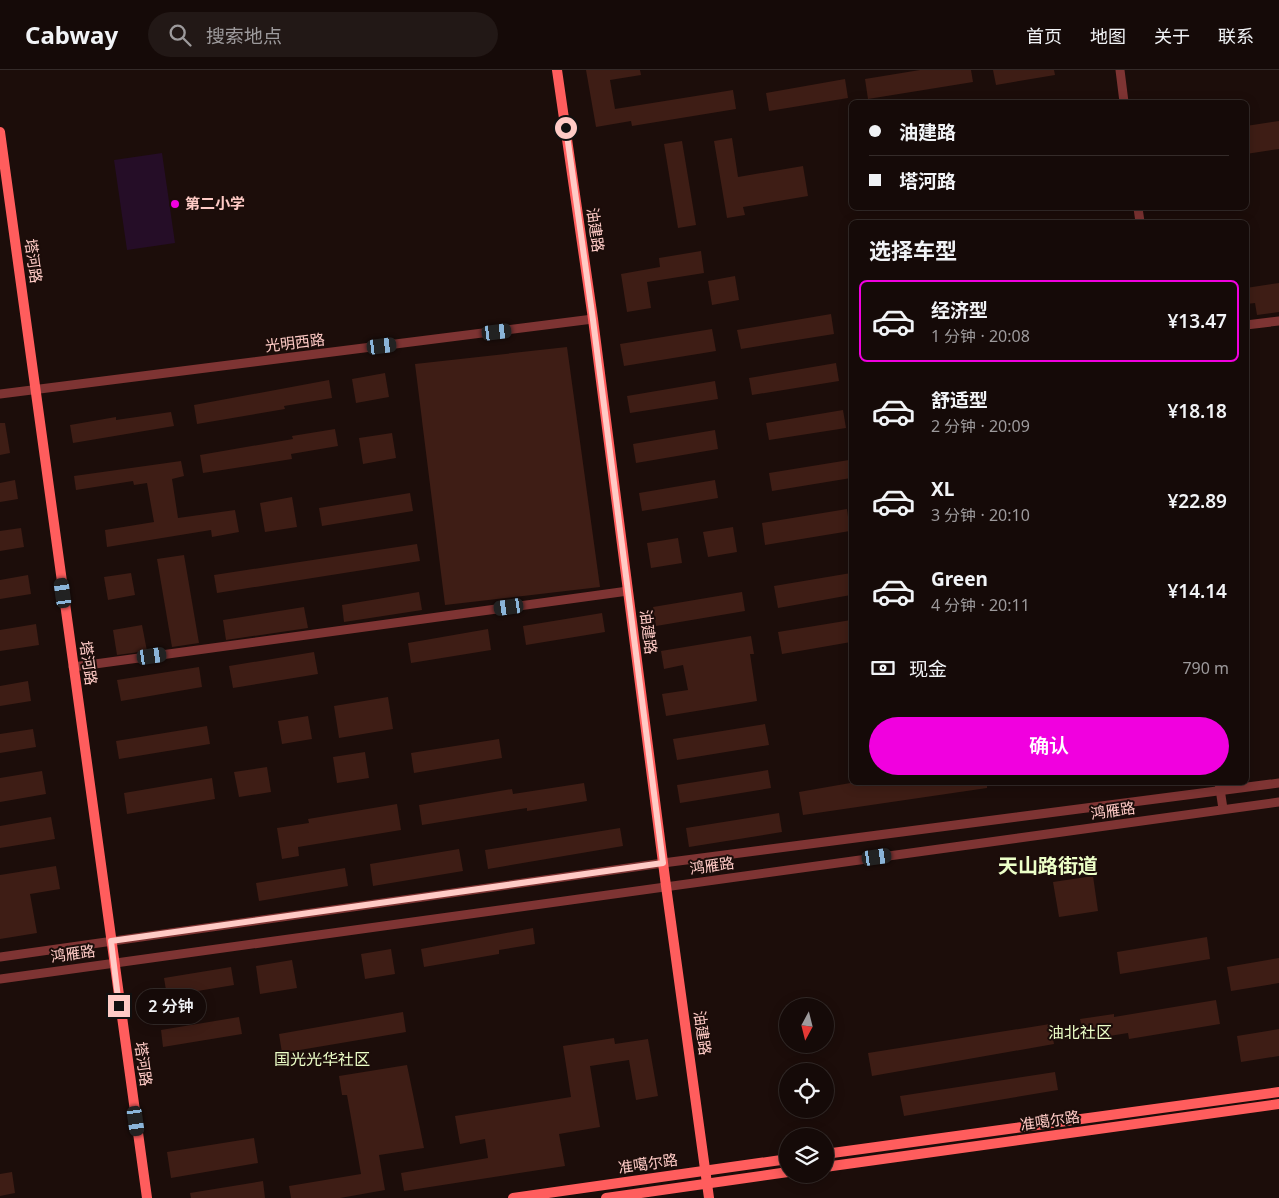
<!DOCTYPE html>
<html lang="zh">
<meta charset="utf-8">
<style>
body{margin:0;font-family:"Noto Sans","Noto Sans SC",sans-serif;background:#221816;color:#f1f3f6;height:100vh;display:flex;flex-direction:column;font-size:19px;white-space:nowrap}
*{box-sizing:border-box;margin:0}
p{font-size:16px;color:#9d9a9c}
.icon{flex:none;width:28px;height:28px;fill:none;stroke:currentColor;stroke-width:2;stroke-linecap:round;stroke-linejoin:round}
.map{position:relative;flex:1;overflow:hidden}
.panel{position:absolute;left:849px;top:150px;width:400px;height:565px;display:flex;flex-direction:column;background:#150a08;border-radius:8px;box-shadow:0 2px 12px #0003,0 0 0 1px #342b29}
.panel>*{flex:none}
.banner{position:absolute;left:849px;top:30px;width:400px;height:110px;border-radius:8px;box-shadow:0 2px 12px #0003,0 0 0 1px #342b29;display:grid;align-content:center;height:110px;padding:0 20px;background:#150a08}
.needle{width:32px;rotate:187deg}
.controls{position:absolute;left:779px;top:928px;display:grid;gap:10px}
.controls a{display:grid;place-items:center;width:55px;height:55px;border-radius:50%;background:#150a08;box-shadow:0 2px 12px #0003,0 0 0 1px #342b29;font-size:25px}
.end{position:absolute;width:22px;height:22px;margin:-11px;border:6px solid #ffcbc6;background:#111;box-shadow:0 0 0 2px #111}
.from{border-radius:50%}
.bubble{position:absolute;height:35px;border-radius:18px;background:#150a08;box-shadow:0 2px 12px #0003,0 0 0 1px #342b29;font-size:16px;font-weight:600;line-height:35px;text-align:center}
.car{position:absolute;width:15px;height:30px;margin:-15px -8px;border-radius:6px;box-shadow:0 0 4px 1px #0007;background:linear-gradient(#222 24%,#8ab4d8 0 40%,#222 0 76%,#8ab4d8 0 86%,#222 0)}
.banner b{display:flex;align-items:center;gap:18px;height:48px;font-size:19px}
.banner b+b{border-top:1px solid #342b29}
.banner i{width:12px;height:12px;background:#f1f3f6}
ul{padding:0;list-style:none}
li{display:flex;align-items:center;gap:15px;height:82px;margin:0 10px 8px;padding:0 10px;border:2px solid transparent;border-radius:8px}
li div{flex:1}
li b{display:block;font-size:19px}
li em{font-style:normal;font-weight:600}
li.current{border-color:#f100df}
li>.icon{width:45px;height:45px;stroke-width:1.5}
h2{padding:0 20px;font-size:22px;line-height:60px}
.pay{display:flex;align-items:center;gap:12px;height:55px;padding:0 20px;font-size:19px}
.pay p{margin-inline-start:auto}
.action{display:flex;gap:10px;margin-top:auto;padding:10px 20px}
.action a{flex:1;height:58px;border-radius:30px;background:#f100df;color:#fff;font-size:20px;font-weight:600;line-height:58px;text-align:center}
header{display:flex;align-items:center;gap:30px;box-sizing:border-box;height:70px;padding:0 25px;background:#150a08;border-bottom:1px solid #342b29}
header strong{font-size:24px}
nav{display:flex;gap:28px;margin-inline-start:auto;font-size:18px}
.search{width:350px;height:45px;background:#221816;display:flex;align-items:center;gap:12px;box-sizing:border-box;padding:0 18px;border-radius:28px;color:#9d9a9c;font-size:19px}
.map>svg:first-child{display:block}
.park{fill:#250d27}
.building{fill:#3e1d15}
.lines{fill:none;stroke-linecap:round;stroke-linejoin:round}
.street{stroke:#7e3433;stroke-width:9}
.secondary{stroke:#ff5d5d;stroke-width:10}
.route{stroke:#ffcbc6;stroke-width:6}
.poi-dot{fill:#f100df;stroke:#1c0d0a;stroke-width:2}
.labels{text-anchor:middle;stroke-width:4;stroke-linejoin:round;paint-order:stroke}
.poi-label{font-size:15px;font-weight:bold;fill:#ffcbc6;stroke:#1c0d0a;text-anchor:start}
.street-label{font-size:15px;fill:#ffcbc6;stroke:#1c0d0a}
.neighbourhood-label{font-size:16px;fill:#ecffc8;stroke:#1c0d0a}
.district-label{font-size:20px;font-weight:bold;fill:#ecffc8;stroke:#1c0d0a}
</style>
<header>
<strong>Cabway</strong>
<div class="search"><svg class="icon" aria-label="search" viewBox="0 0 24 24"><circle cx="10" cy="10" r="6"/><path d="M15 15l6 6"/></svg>搜索地点</div>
<nav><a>首页</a><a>地图</a><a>关于</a><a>联系</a></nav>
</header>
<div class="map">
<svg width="1279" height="1128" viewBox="0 0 1279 1128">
<rect width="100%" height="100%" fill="#1c0d0a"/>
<!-- park -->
<polygon class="park" points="162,83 175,173 127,180 114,90"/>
<!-- building -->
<g class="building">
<polygon points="586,0 640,0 641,5 610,10 615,39 733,20 736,39 632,56 631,51 596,57"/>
<polygon points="920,0 971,0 973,12 868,29 865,9"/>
<polygon points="993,0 1054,0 1055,5 996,15"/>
<polygon points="845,9 848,28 769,41 766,23"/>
<polygon points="1279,51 1279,79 1246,84 1246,56"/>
<polygon points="732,68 738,107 803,96 808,126 743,137 745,145 727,148 714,71"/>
<polygon points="682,71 696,155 678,158 664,74"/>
<polygon points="701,181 704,203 647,212 651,238 627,242 621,204 660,197 659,188"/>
<polygon points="735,206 739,230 712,235 708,211"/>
<polygon points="1279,213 1279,242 1257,245 1255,233 1246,234 1246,218"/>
<polygon points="831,244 834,264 741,279 737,260"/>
<polygon points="712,259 716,281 624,296 620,274"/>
<polygon points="567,277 600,517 445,535 415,294"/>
<polygon points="836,293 839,311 752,325 749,308"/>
<polygon points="385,303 389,327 356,333 352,309"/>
<polygon points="329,310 332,328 284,336 285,339 197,354 194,335"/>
<polygon points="715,311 718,329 630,343 627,326"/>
<polygon points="843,340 846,358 769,370 766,353"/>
<polygon points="171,342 174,356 73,373 70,355 116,347 116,350"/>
<polygon points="0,353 5,353 10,383 0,385"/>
<polygon points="335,359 338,376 291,384 292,389 203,403 200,385 293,369 292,366"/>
<polygon points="715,360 718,379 636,393 633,374"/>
<polygon points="392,363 396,388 363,394 359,368"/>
<polygon points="849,390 851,408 772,421 769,403"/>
<polygon points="181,391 184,406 172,409 178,448 235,440 239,462 212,467 211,460 107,477 105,460 154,452 147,413 134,415 133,411 76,420 74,406"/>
<polygon points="15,410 18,429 0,432 0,413"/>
<polygon points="715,410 718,428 642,441 639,423"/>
<polygon points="410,423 413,441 322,456 319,438"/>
<polygon points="292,427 297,457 265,462 260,433"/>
<polygon points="847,439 850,461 765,475 762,453"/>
<polygon points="733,457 737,482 708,487 703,462"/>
<polygon points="21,458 24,477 0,481 0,461"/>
<polygon points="678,468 682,493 651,498 647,473"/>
<polygon points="417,474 420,491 217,523 214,505"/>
<polygon points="184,485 199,573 172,577 157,489"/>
<polygon points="131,503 135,525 108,530 104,507"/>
<polygon points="851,503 851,525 778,538 774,516"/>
<polygon points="28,505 31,524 0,529 0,510"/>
<polygon points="419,522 422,540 344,552 342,535"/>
<polygon points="742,522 745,541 656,556 653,537"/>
<polygon points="304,537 308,558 226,570 223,550"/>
<polygon points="602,543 605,562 526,575 523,556"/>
<polygon points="851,550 851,572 782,584 778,562"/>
<polygon points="36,554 39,575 0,581 0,560"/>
<polygon points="142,555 147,581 117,585 113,560"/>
<polygon points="488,559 491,580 411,593 408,573"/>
<polygon points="751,566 754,584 750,584 757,631 666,646 662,624 688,620 683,595 664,599 661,581"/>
<polygon points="314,582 318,604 233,618 229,596"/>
<polygon points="199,597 202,617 121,631 117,610"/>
<polygon points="28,611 31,631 0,636 0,616"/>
<polygon points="388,627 393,659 339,668 334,636"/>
<polygon points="308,646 312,669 282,674 278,651"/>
<polygon points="765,654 769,675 677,690 673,669"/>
<polygon points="207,656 210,674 119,689 116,671"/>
<polygon points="33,659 36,677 0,683 0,664"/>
<polygon points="499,669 502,688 414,703 411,683"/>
<polygon points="365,682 369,708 337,713 333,687"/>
<polygon points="267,697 271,722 239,727 234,702"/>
<polygon points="768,700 771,718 680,733 677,715"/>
<polygon points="42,701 46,724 0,732 0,708"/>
<polygon points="212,708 215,729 127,744 124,723"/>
<polygon points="856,712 987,712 987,718 803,745 799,722"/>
<polygon points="584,713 587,731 527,741 527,738 422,755 419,735 512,719 513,724"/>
<polygon points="397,734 401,760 298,777 299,786 282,789 277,758 309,753 308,749"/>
<polygon points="779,743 782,762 689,777 686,758"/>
<polygon points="51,747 55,769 0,778 0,756"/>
<polygon points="620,758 623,776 488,799 485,780"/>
<polygon points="459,779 463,801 373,816 370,794"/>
<polygon points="56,796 60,819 30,824 37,863 0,869 0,805"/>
<polygon points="345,798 348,816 259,831 256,813"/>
<polygon points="1093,806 1098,841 1059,847 1053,812"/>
<polygon points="533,858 535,874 499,880 499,884 424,897 421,879"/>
<polygon points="1207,867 1210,889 1120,904 1117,882"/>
<polygon points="391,879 395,904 365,909 361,884"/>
<polygon points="1279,888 1279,913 1231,921 1227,897"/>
<polygon points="292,890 297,918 260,924 256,896"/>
<polygon points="231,897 234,915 167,926 164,908"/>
<polygon points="1216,930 1220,954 1129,969 1128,963 1084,970 1080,949 1114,944 1114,947"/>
<polygon points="403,942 406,962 282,983 279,964"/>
<polygon points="239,947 242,964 163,977 161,960"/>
<polygon points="1050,954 1054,974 872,1006 868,983"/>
<polygon points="1279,959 1279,986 1241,992 1237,966"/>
<polygon points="614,968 615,974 648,969 658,1026 636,1030 629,990 590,996 600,1057 559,1064 565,1096 404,1121 401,1103 488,1088 485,1069 460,1074 455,1046 571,1027 563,976"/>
<polygon points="407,995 424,1078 379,1085 385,1120 340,1128 291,1128 289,1116 361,1104 347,1025 342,1025 339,1006"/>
<polygon points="1055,1002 1058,1020 904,1046 900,1026"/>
<polygon points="254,1068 258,1093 171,1108 167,1082"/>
<polygon points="12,1102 15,1123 0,1126 0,1104"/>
<polygon points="263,1111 265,1128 191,1128 190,1123"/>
</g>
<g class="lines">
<!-- street -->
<g class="street">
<polyline points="1120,0 1124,32"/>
<polyline points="1138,138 1140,152"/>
<polyline points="1246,255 1279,251"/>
<polyline points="0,324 593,249"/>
<polyline points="73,597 628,521"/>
<polyline points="1219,712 1223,739"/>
<polyline points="0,887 663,793 1279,713"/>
<polyline points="0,909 1279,732"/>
</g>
<!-- secondary -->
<g class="secondary">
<polyline points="557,0 593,249 666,816 709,1128"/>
<polyline points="0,62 147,1128"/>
<polyline points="825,1084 1279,1022"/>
<polyline points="825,1097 1279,1034"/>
<polyline points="513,1128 788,1089"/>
<polyline points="606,1128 788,1102"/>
</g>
</g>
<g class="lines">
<!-- route -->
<polyline class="route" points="119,936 111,871 663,793 593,250 566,58"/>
</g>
<!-- markers -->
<circle class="poi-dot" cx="175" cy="134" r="5"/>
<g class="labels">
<!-- poi labels -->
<g class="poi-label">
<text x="185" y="139">第二小学</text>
</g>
<!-- street labels -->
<g class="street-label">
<text transform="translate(595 160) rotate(82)" y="5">油建路</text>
<text transform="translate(33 191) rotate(82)" y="5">塔河路</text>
<text transform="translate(295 273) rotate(-7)" y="5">光明西路</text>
<text transform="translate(648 562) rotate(83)" y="5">油建路</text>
<text transform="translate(88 593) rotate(82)" y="5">塔河路</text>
<text transform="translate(1113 741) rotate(-8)" y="5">鸿雁路</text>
<text transform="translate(712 796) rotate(-8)" y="5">鸿雁路</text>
<text transform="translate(73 884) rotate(-8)" y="5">鸿雁路</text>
<text transform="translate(702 963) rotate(82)" y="5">油建路</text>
<text transform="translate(143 994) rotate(82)" y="5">塔河路</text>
<text transform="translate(1050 1051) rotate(-8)" y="5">准噶尔路</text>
<text transform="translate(648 1094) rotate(-8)" y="5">准噶尔路</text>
</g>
<!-- neighbourhood labels -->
<g class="neighbourhood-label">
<text x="1080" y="968">油北社区</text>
<text x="322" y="995">国光光华社区</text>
</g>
<!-- district labels -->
<g class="district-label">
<text x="1048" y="803">天山路街道</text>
</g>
</g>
</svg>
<div class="controls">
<a><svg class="needle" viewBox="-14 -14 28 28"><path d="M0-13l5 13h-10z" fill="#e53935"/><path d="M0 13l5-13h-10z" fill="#9d9a9c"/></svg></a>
<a><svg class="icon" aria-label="locate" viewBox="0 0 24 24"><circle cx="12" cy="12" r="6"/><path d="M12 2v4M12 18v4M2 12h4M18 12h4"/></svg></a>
<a><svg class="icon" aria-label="layers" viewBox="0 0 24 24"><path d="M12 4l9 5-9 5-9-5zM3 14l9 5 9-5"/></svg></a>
</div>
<i class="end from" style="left:566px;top:58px"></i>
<i class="end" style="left:119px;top:936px"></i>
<div class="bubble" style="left:136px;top:919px;width:70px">2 分钟</div>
<i class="car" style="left:497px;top:262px;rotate:83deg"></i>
<i class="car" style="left:382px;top:276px;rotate:83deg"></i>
<i class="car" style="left:63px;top:523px;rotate:352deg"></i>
<i class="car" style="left:509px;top:537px;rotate:262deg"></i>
<i class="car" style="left:152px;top:586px;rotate:82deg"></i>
<i class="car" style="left:877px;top:787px;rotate:82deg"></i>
<i class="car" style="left:136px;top:1051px;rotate:172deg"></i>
<div class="banner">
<b><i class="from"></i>油建路</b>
<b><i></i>塔河路</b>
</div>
<section class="panel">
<h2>选择车型</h2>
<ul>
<li class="current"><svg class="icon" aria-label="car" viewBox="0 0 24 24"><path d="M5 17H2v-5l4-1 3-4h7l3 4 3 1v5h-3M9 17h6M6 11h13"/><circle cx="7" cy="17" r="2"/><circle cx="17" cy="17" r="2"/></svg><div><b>经济型</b><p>1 分钟 · 20:08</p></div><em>¥13.47</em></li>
<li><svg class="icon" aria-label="car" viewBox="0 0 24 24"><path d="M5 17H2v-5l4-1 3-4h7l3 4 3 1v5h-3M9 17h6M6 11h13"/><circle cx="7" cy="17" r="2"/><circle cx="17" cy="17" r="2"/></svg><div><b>舒适型</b><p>2 分钟 · 20:09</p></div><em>¥18.18</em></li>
<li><svg class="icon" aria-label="car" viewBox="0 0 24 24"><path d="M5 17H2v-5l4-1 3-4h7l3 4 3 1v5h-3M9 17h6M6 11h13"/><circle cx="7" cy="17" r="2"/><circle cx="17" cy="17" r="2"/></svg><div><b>XL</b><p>3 分钟 · 20:10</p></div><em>¥22.89</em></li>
<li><svg class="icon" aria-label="car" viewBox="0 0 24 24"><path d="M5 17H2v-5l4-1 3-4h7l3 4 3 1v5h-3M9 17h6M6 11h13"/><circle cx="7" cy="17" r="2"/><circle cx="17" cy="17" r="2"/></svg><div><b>Green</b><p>4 分钟 · 20:11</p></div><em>¥14.14</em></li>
</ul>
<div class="pay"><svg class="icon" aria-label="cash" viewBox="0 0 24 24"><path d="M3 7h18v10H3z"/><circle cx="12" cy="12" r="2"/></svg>现金<p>790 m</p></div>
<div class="action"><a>确认</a></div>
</section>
</div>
